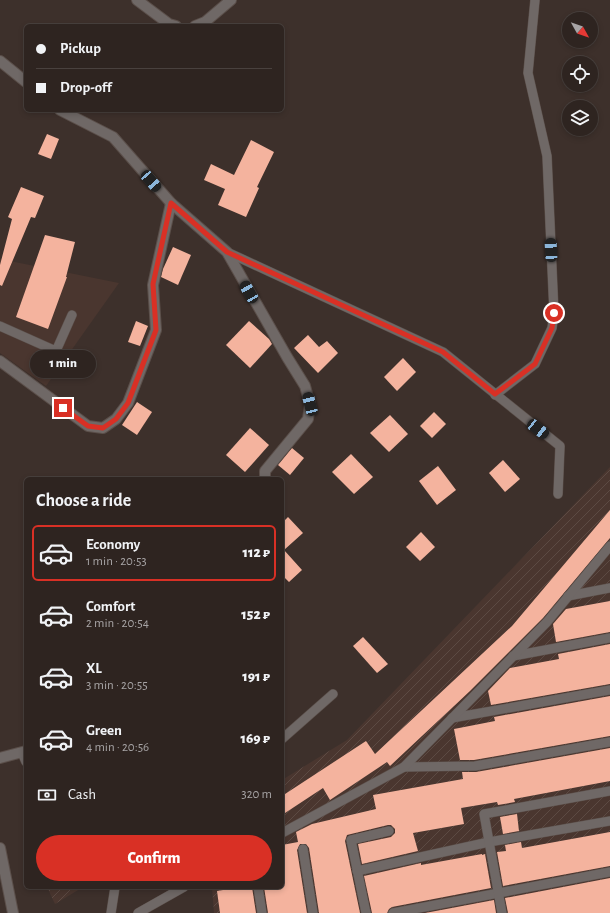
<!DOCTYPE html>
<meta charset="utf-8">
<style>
body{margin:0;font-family:"Alegreya Sans",sans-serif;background:#3a302d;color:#f1f3f6;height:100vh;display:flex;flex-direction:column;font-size:15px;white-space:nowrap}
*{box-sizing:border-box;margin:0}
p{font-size:13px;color:#a7a4a5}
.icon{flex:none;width:22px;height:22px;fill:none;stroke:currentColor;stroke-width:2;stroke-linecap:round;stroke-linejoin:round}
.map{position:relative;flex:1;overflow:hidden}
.sheet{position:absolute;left:24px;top:477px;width:260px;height:412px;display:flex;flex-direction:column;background:#2e2420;border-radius:6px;box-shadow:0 2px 6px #0003,0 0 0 1px #49413e}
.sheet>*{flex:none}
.top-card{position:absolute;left:24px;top:24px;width:260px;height:88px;border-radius:6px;box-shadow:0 2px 6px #0003,0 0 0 1px #49413e;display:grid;align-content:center;height:88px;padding:0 12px;background:#2e2420}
.needle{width:26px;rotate:130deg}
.tools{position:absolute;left:562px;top:12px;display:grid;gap:8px}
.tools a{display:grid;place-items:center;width:36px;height:36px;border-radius:50%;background:#2e2420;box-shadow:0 2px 6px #0003,0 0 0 1px #49413e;font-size:20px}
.end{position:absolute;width:18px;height:18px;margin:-9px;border:5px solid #d93025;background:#fff;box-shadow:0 0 0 2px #fff}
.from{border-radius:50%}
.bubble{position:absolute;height:28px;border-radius:14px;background:#2e2420;box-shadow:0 2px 6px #0003,0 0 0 1px #49413e;font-size:13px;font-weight:800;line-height:28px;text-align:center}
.car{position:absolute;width:12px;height:24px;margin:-12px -6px;border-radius:5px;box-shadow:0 0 3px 1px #0007;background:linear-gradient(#222 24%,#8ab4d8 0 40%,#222 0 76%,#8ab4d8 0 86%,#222 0)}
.top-card b{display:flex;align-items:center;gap:14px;height:38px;font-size:15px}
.top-card b+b{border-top:1px solid #49413e}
.top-card i{width:10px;height:10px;background:#f1f3f6}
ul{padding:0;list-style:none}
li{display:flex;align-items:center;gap:12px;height:56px;margin:0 8px 6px;padding:0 4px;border:2px solid transparent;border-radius:6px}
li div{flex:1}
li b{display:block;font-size:15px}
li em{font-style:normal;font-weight:800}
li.current{border-color:#d93025}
li>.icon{width:36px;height:36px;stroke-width:1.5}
h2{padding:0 12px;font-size:18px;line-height:48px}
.pay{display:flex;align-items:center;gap:10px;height:44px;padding:0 12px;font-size:15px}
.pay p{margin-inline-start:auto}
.cta{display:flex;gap:8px;margin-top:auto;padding:8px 12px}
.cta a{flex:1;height:46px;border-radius:24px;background:#d93025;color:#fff;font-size:16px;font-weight:800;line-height:46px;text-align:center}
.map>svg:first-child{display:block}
.built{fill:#4a362f}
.industrial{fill:url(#industrial-furrows)}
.building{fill:#f4b39e}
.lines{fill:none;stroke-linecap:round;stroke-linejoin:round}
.service-casing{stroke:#5b4f4a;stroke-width:10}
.minor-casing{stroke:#5b4f4a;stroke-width:12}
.tertiary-casing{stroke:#5b4f4a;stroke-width:12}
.service{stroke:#6f6866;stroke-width:9}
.minor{stroke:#6f6866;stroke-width:10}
.tertiary{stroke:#6f6866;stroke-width:10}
.route{stroke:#d93025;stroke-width:5}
</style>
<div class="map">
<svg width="610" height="913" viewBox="0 0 610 913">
<defs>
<pattern id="industrial-furrows" width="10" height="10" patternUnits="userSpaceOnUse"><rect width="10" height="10" fill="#4a362f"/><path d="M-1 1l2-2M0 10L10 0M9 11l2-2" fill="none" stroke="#5c4a43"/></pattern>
</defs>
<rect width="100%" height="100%" fill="#3d302b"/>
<!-- built -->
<polygon class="built" points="0,259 119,283 46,386 0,353"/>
<!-- industrial -->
<g class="industrial">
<polygon points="610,467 610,913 214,913 212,887 282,887 282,780 347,740"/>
<polygon points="47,887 83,887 55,904"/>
</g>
<!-- building -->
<g class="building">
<polygon points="47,134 59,139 51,159 38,154"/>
<polygon points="251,140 274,152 257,187 259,188 246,217 218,205 225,189 204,180 211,164 234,175"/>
<polygon points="21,187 44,196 35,218 31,217 2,286 0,285 0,265 12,219 8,217"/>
<polygon points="45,235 75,242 66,277 67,277 48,329 16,317"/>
<polygon points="173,247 191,255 178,285 161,277 163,269"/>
<polygon points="136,321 148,326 140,346 128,342"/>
<polygon points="249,321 269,339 272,344 250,368 226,345"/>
<polygon points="308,335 319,347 327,341 338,353 318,373 294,348"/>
<polygon points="403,358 416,372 397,391 384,377"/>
<polygon points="137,402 152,412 137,435 122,425"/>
<polygon points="434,412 446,424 432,438 420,426"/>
<polygon points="390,415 408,434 389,452 370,433"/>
<polygon points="250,428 269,445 245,472 226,455"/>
<polygon points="292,448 304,458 290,475 278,465"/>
<polygon points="351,454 373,477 354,494 332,472"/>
<polygon points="503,460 520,479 505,492 489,473"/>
<polygon points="438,466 456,490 437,505 419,481"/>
<polygon points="610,510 610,538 543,618 470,691 390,766 387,762 330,800 323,788 282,815 282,796 366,741 375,754 512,626"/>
<polygon points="288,517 303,533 284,550 302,570 289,582 282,575 282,523"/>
<polygon points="421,532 435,547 420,561 406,547"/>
<polygon points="610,601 610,632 556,642 553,624 566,609"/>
<polygon points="363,637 388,664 377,673 353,646"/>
<polygon points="610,644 610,684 491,705 488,691 510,668 559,659 558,654"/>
<polygon points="610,696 610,736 474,760 460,760 454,729 495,721 494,717"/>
<polygon points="610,748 610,781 514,799 515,802 498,805 497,802 461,808 464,824 413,833 418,851 362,864 358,844 391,837 395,833 395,829 391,825 388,825 347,835 345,841 360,913 319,913 309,848 306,844 300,844 297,850 307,913 268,913 264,887 282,887 282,845 298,842 296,832 312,824 376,809 373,795 463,779 462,772 476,772"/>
<polygon points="517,814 519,831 503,834 500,817"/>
<polygon points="610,832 610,866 503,886 497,852 506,851 505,845 521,842 522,848"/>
<polygon points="482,854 482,855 485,854 491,888 392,907 389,909 387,913 372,913 364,876 421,863 421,865"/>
<polygon points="610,878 610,913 508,913 505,898"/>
<polygon points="241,887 252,887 256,913 220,913 217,891"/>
<polygon points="494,900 496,913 425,913"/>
</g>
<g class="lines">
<!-- service casing -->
<g class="service-casing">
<g id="service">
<polyline points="227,252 443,352 560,446 558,494"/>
<polyline points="0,326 56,351 72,315"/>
<polyline points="495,395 535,364 552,328 554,313 547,156 528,73 535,0"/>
<polyline points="568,596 610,588"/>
<polyline points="513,656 610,638"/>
<polyline points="452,718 610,690"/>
<polyline points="282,739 333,694"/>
<polyline points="22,753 26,762"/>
<polyline points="404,767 475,766 610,742"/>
<polyline points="282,833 404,767 547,622 610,546"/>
<polyline points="303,849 313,913"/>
<polyline points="357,871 489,842 610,821"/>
<polyline points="258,887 262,913"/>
<polyline points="111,913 115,887"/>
<polyline points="138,913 184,887"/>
<polyline points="366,913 351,840 389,831"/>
<polyline points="393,913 610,872"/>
<polyline points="502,913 484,814 610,791"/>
</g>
</g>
<!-- minor casing -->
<g class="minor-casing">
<g id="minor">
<polyline points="137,0 169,24 176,26"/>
<polyline points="195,26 205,22 231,0"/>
<polyline points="0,61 26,82"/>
<polyline points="60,110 113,137 171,203 227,252 287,357 305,386 310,404 308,419 265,471 265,479"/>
<polyline points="0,361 88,426 103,428 116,419 128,403 156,330 153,285 171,203"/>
<polyline points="0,758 26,751"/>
</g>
</g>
<!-- tertiary casing -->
<g class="tertiary-casing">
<polyline id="tertiary" points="0,848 13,913"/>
</g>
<!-- service -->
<use href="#service" class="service"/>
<!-- minor -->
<use href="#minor" class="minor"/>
<!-- tertiary -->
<use href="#tertiary" class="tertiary"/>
</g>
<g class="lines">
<!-- route -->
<polyline class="route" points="63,408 88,426 103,428 116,419 128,403 156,330 153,284 171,203 227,252 443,352 495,394 535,364 552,328 554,313"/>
</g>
</svg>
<div class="tools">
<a><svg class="needle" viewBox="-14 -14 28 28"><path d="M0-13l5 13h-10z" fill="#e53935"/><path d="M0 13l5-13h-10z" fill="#a7a4a5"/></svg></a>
<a><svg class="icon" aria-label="locate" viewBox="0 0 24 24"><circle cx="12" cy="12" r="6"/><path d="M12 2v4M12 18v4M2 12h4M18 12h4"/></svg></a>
<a><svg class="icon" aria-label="layers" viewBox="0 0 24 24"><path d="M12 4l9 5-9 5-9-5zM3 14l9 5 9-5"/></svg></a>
</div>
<i class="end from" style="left:554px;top:313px"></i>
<i class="end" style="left:63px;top:408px"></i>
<div class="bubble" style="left:30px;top:350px;width:66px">1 min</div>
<i class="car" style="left:151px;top:181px;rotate:139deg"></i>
<i class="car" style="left:551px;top:250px;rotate:357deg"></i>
<i class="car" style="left:249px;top:292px;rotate:330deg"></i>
<i class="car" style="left:310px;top:404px;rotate:346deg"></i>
<i class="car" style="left:538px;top:429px;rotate:128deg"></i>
<div class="top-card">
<b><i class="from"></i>Pickup</b>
<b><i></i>Drop-off</b>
</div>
<section class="sheet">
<h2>Choose a ride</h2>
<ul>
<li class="current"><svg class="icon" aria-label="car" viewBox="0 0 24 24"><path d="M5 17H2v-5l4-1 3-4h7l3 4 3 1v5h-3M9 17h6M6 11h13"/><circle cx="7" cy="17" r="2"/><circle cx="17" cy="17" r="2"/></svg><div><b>Economy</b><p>1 min · 20:53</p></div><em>112 ₽</em></li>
<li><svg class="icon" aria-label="car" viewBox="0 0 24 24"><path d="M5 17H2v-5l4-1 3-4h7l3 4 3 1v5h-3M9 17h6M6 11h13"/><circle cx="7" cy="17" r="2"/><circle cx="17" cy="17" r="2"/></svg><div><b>Comfort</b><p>2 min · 20:54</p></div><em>152 ₽</em></li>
<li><svg class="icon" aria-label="car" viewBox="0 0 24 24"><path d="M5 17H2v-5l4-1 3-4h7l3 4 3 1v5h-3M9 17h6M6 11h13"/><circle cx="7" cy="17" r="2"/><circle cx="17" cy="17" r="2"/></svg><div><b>XL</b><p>3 min · 20:55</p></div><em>191 ₽</em></li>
<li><svg class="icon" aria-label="car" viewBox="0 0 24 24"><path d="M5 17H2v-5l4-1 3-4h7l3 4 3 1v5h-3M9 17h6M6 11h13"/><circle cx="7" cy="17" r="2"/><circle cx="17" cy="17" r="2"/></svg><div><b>Green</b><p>4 min · 20:56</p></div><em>169 ₽</em></li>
</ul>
<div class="pay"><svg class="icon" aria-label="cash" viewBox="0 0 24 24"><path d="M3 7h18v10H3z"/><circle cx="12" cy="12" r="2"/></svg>Cash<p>320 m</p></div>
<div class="cta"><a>Confirm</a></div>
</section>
</div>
